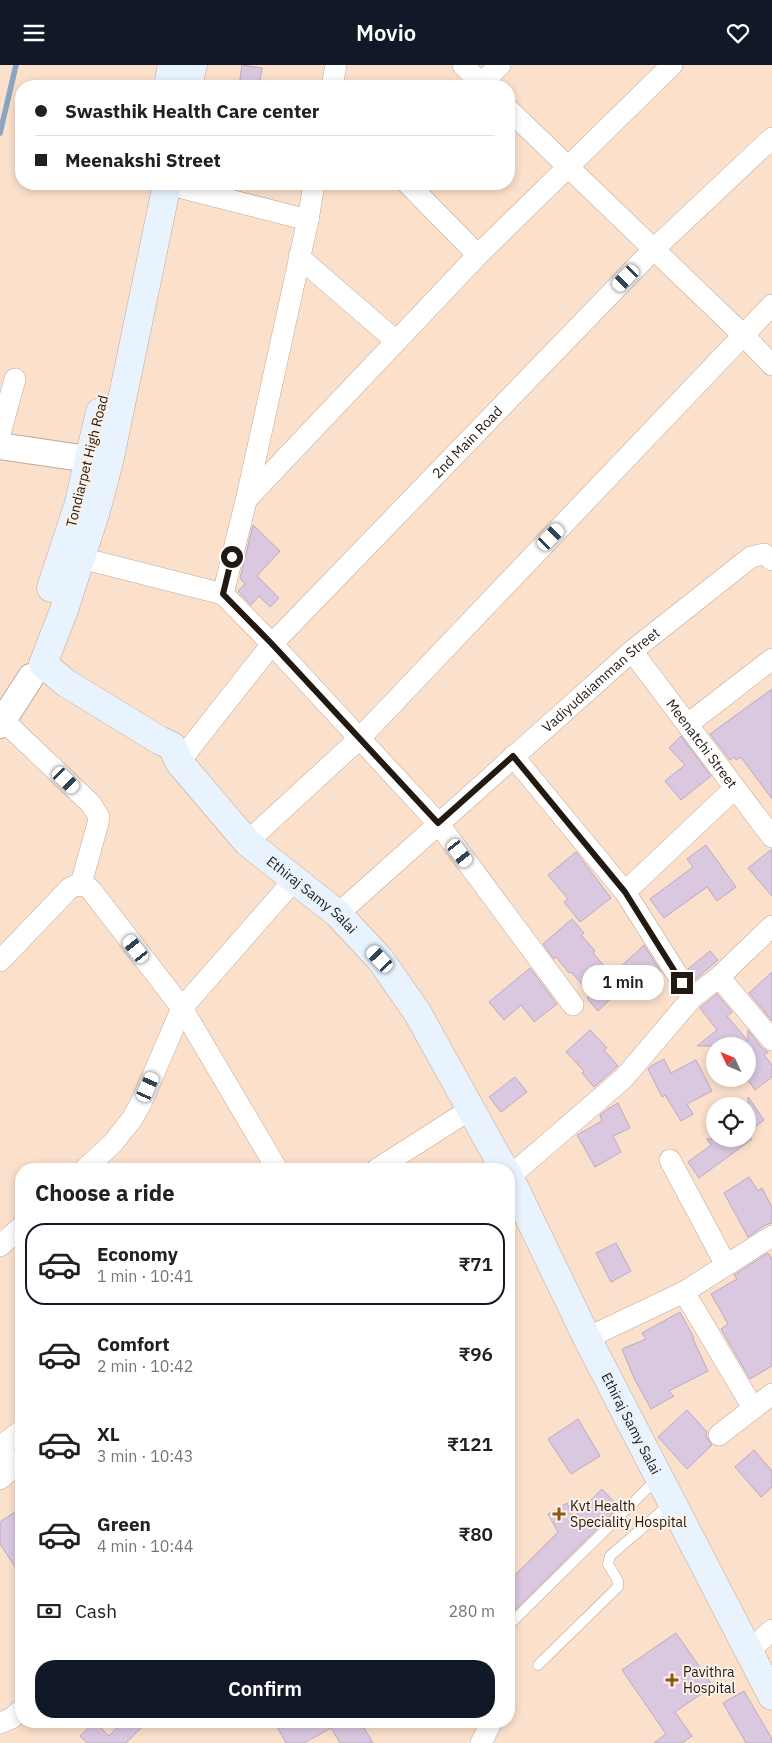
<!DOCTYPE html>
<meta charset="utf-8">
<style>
body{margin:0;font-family:"IBM Plex Sans",sans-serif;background:#f6f6f6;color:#202124;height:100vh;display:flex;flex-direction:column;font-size:19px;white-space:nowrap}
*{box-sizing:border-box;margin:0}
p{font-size:16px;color:#757577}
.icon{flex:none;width:28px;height:28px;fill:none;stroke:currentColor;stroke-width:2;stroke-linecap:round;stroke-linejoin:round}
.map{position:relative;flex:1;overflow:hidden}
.side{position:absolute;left:15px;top:1098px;width:500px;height:565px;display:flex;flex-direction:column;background:#fff;border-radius:20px;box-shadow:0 2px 8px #0003}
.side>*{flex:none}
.top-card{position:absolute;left:15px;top:15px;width:500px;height:110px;border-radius:20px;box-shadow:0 2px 8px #0003;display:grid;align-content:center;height:110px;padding:0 20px;background:#fff}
.needle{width:32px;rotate:314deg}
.controls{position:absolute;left:706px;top:972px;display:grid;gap:10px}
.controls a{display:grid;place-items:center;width:50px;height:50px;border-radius:50%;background:#fff;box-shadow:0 2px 8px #0003;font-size:25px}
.end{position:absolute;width:22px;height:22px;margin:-11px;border:6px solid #221911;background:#fff;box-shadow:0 0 0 2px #fff}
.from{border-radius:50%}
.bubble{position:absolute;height:35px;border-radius:18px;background:#fff;box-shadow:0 2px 8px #0003;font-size:16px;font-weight:600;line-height:35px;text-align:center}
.car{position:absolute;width:15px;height:30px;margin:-15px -8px;border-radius:6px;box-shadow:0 0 4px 1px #0007;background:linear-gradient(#fff 24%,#345 0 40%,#fff 0 76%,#345 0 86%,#fff 0)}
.top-card b{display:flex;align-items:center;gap:18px;height:48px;font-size:19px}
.top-card b+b{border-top:1px solid #e0e0e0}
.top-card i{width:12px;height:12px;background:#202124}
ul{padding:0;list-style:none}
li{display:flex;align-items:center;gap:15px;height:82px;margin:0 10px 8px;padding:0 10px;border:2px solid transparent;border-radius:20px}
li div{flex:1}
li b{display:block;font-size:19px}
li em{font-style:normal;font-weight:600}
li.current{border-color:#111827}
li>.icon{width:45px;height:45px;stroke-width:1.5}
h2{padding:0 20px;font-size:22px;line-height:60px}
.pay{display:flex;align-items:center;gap:12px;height:55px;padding:0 20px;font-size:19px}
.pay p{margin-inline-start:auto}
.action{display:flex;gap:10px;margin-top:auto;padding:10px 20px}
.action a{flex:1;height:58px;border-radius:20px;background:#111827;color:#fff;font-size:20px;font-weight:600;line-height:58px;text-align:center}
header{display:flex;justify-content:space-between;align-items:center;height:65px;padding:0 20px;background:#111827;color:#fff;font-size:22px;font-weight:600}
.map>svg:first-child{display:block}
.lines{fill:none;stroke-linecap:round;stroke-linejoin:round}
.stream{stroke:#8aa4c3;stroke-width:5.5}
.building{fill:#dac8e1;stroke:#bba9c2}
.service-casing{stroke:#c1a895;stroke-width:11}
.minor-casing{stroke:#c1a895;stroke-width:22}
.tertiary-casing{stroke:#c1a895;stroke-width:28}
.secondary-casing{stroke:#c1a895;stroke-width:29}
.service{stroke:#fff;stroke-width:10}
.minor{stroke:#fff;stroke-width:21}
.tertiary{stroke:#fff;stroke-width:26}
.secondary{stroke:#e9f3fe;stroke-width:28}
.route{stroke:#221911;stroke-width:6}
.poi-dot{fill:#8e560e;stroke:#fcf2e9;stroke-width:2}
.labels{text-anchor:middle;stroke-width:4;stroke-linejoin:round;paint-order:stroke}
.street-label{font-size:14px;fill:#221911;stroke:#fcf2e9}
.poi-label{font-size:14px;fill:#221911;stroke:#fcf2e9;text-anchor:start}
</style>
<header><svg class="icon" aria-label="menu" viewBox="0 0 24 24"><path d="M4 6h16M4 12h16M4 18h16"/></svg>Movio<svg class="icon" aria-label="heart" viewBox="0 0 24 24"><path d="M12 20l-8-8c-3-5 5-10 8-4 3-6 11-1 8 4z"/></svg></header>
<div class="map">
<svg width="772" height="1678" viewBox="0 0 772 1678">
<rect width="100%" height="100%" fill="#fbe1cc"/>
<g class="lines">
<!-- stream -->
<polyline class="stream" points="0,68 16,0"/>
</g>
<!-- building -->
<g class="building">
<polygon points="242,0 262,3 259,21 239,21"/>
<polygon points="253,460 280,486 257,511 279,533 270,542 259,531 251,540 238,526 245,519 240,513"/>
<polygon points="772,624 772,734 741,692 736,695 734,692 730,695 710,669"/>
<polygon points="681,671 711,711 681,735 665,716 685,700 669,683"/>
<polygon points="706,780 736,822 717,836 707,822 664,853 650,834 693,802 687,794"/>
<polygon points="772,784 772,831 748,803"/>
<polygon points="576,787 611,833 580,857 564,837 568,834 548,810"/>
<polygon points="572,854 584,868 581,870 595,886 593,888 612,910 644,880 661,907 647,919 637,908 598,946 587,933 591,929 571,907 569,908 556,892 554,894 543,879"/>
<polygon points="710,886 718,895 695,915 688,904"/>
<polygon points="530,903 557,939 534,957 521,940 504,955 489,937"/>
<polygon points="772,907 772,956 749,928"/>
<polygon points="717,929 732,947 727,951 748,976 748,965 762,983 768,987 764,990 772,1000 772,1012 755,1025 748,1015 748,981 697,981 717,965 700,943"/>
<polygon points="590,965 607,983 604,985 618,1001 594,1022 582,1008 584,1006 566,987"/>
<polygon points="664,994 671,1008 696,995 712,1026 687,1039 693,1049 681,1056 665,1030 662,1032 648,1004 651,1001"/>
<polygon points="515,1012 527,1027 501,1047 489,1032"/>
<polygon points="748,1032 764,1055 748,1067"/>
<polygon points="618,1038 630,1063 613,1071 621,1087 595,1102 577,1070 602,1056 600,1050 608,1044"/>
<polygon points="707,1074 752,1074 699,1113 688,1097 711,1080"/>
<polygon points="749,1112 758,1126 762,1123 772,1142 772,1158 765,1160 748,1172 724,1128"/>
<polygon points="616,1178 631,1206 611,1217 596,1188"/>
<polygon points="768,1188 772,1194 772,1301 750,1314 721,1264 728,1259 711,1229 737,1214 734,1210"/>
<polygon points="680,1247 694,1273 693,1274 708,1306 669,1326 674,1331 651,1344 634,1313 622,1284 646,1274 642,1268"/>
<polygon points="687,1345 707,1367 706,1371 712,1380 687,1404 658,1372"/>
<polygon points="578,1354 600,1391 571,1409 548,1374"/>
<polygon points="754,1385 772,1406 772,1422 761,1432 735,1402"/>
<polygon points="602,1424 619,1442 509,1551 509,1516 558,1467 548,1449 567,1438 574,1452"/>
<polygon points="21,1443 21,1511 0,1479 0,1457"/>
<polygon points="676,1568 713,1621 675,1647 692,1671 682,1678 654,1678 666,1669 622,1605"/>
<polygon points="744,1626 772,1674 772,1678 746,1678 723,1638"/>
<polygon points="123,1656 148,1656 126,1678 87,1678 80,1671 95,1657 109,1671"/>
<polygon points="274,1656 360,1656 373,1678 340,1678 331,1663 304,1678 286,1678"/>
</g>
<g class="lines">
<!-- service casing -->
<g class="service-casing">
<g id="service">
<polyline points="509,1560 658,1413"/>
<polyline points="538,1600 618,1522 618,1516 608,1499 610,1491 670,1439"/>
</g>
</g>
<!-- minor casing -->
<g class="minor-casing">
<g id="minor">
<polyline points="463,0 484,21"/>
<polyline points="481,19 500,0"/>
<polyline points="332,21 336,0"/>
<polyline points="509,45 743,270 772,300"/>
<polyline points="167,119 308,155"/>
<polyline points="314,119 308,155 246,436 223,529 272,579 438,758 573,940"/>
<polyline points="408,119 478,190"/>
<polyline points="299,192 396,276"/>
<polyline points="0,369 15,314"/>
<polyline points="246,435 478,190 672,0"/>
<polyline points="81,493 223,529"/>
<path id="s1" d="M632,586l140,186"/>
<polyline points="4,656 91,739 99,752 98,758 81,819"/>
<polyline points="688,659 772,594"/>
<polyline points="513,691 625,827 692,933"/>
<path id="s2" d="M179,697l93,-118 381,-394 119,-112"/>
<polyline points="247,777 359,674 772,240"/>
<polyline points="625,827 735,723"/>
<path id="s3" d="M338,849l294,-263 119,-94 13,-3 8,6"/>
<polyline points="0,896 69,824 74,821 85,820 91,825 182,943 277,1104"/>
<polyline points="719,912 772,975"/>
<polyline points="670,1095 726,1200"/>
<polyline points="85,1104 113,1078 132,1054 141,1038 182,943 295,814"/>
<polyline points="377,1104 471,1044"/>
<polyline points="509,1112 624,1013 692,933 719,912 772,861"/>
<polyline points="0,1181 21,1162"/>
<polyline points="684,1227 753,1343"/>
<polyline points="587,1273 684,1227 772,1171"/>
<polyline points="719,1370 772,1329"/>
<polyline points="0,1380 10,1399 6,1409 0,1414"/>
<polyline points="1,1381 21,1366"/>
<polyline points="748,1587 772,1565"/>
<polyline points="0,1658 12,1653 21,1645"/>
<polyline points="481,1678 492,1656"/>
</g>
</g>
<!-- tertiary casing -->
<g class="tertiary-casing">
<g id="tertiary">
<polyline points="0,381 109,397"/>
<polyline points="0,660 31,612"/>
</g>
</g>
<!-- secondary casing -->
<g class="secondary-casing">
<g id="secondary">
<polyline points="168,21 172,0"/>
<polyline points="188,21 193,0"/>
<path id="s4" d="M167,119l-58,278 -13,49 -32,99 -21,54 23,19 93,57 13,6 7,16 68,80 91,72 42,45 37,53 87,157"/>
<polyline points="51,523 78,441 100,347"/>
<path id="s5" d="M509,1111l78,162 185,358"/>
</g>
</g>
<!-- service -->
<use href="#service" class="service"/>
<!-- minor -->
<use href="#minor" class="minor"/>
<!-- tertiary -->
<use href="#tertiary" class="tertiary"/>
<!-- secondary -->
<use href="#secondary" class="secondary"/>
</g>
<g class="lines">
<!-- route -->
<polyline class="route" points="232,492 223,529 272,579 438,758 513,691 625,827 682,918"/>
</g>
<!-- markers -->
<g class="poi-dot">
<path d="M556.5 1441.5h5v5h5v5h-5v5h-5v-5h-5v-5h5z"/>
<path d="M669.5 1607.5h5v5h5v5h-5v5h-5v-5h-5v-5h5z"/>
</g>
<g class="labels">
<!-- street labels -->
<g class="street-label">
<text dy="5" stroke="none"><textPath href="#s2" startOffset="431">2nd Main Road</textPath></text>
<text transform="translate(87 396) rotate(-76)" y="5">Tondiarpet High Road</text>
<text dy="5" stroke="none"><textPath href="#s3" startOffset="352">Vadiyudaiamman Street</textPath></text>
<text dy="5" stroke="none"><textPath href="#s1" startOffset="116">Meenatchi Street</textPath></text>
<text dy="5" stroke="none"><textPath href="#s4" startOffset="856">Ethiraj Samy Salai</textPath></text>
<text dy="5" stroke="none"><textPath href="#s5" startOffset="276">Ethiraj Samy Salai</textPath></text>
</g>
<!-- poi labels -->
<g class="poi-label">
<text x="570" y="1446">Kvt Health<tspan x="570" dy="16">Speciality Hospital</tspan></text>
<text x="683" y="1612">Pavithra<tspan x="683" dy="16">Hospital</tspan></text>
</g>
</g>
</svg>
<div class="controls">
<a><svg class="needle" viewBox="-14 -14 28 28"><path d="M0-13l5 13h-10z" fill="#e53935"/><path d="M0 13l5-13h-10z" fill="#757577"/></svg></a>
<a><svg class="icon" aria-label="locate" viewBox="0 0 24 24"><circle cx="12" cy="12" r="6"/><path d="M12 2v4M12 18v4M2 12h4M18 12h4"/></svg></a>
</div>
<i class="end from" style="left:232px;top:492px"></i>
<i class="end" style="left:682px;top:918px"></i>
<div class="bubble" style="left:582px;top:900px;width:82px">1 min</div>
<i class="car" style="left:626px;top:213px;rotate:224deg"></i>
<i class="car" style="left:551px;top:472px;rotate:44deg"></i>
<i class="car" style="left:66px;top:715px;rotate:134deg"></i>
<i class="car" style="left:460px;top:788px;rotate:143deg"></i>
<i class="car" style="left:136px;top:884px;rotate:322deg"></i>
<i class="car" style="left:380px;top:894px;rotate:317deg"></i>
<i class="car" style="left:148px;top:1022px;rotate:24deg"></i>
<div class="top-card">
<b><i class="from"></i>Swasthik Health Care center</b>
<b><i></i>Meenakshi Street</b>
</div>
<section class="side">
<h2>Choose a ride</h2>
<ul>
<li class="current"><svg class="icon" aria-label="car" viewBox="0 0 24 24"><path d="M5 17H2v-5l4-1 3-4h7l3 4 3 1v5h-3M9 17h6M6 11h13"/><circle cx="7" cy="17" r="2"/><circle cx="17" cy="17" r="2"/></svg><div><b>Economy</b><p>1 min · 10:41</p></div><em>₹71</em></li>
<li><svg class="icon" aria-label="car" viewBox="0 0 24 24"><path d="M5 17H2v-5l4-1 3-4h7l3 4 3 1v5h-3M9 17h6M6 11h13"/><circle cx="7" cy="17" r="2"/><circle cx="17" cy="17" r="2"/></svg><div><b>Comfort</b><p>2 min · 10:42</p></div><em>₹96</em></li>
<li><svg class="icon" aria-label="car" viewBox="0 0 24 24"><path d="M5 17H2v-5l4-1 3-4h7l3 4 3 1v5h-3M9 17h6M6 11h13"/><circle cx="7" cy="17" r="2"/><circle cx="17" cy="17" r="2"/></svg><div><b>XL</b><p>3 min · 10:43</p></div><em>₹121</em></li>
<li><svg class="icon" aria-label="car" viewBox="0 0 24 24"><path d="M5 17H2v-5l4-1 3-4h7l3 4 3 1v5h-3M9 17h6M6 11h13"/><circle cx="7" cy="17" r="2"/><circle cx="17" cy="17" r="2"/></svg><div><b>Green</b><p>4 min · 10:44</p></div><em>₹80</em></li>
</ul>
<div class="pay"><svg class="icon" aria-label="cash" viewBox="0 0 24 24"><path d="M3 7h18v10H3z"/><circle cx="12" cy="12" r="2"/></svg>Cash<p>280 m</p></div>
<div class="action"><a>Confirm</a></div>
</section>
</div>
